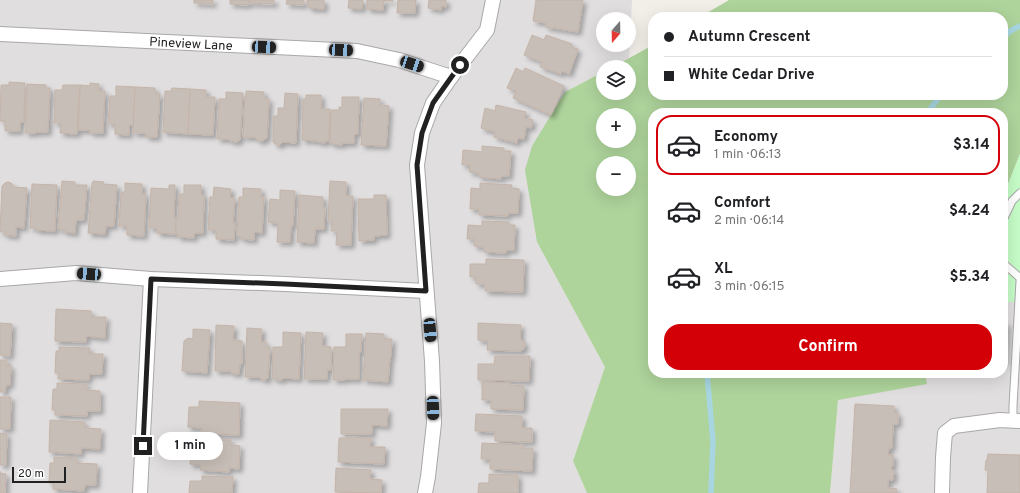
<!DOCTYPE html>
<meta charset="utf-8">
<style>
body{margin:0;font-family:Overpass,sans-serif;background:#f6f6f6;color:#202124;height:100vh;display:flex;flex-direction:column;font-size:15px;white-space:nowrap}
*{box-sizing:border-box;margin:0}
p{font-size:13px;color:#757577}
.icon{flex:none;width:22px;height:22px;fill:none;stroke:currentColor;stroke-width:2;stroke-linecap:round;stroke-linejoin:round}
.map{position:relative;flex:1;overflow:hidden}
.details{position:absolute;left:648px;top:108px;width:360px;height:270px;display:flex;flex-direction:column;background:#fff;border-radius:16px;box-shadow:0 4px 16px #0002}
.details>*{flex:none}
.guide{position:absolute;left:648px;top:12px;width:360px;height:88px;border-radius:16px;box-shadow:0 4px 16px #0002;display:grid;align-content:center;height:88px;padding:0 16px;background:#fff}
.needle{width:26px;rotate:200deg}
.tools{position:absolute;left:596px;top:12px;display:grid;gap:8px}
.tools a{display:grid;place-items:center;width:40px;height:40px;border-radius:50%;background:#fff;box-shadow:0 4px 16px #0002;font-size:20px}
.scale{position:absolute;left:12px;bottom:10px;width:54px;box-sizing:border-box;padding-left:4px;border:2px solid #212121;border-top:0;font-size:11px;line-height:14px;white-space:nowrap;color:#212121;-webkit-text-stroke:3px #fff;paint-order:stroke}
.end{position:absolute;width:18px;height:18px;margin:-9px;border:5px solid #212121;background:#fff;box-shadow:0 0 0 2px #fff}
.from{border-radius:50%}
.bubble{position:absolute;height:28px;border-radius:14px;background:#fff;box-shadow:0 4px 16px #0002;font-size:13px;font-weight:700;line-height:28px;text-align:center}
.car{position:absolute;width:12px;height:24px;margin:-12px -6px;border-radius:5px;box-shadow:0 0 3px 1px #0007;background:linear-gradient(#222 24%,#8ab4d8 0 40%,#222 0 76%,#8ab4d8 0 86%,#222 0)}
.guide b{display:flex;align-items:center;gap:14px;height:38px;font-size:15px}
.guide b+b{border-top:1px solid #e0e0e0}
.guide i{width:10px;height:10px;background:#202124}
ul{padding:7px 0 0;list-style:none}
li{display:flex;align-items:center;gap:12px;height:60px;margin:0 8px 6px;padding:0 8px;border:2px solid transparent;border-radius:16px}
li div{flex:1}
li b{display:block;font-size:15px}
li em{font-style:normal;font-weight:700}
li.on{border-color:#d30008}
li>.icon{width:36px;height:36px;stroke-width:1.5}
.button{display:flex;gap:8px;margin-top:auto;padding:8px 16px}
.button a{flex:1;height:46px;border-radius:16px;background:#d30008;color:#fff;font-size:16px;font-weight:700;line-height:46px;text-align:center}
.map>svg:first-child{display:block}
.residential{fill:#e0dede;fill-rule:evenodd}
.forest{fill:#aed39b;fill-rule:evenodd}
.park{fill:#c5fcc7}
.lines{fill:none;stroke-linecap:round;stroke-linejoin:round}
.stream{stroke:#a7d6e1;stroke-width:5.5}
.building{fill:#c7beb7;stroke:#c5b4a9;filter:url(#shadow)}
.service-casing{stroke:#a8a8a8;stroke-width:9}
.minor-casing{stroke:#a8a8a8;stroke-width:16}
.service{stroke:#fff;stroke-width:7}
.minor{stroke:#fff;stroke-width:14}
.route{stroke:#212121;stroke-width:5}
.labels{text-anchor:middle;stroke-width:3.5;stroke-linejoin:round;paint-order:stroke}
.street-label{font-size:13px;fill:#212121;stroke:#fff}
</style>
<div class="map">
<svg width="1020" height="493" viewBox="0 0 1020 493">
<defs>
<filter id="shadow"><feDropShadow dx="3.5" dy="3.5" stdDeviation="2" flood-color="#0004"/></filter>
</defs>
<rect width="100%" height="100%" fill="#f2eee8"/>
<!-- residential -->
<g class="residential">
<path d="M0,0h632l-3,59 -16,8h-10v5l-38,20 -28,150 68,125 -32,94 14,32h-587zM603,19h26v26h-26z"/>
<polygon points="1003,302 1020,302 1020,493 830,493 838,399 926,384 925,373 1003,373"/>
</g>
<!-- forest -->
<path class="forest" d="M729,0h291v154l-17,43v-84h-350v260h272l2,11 -89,16 -8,93h-243l-14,-32 32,-94 -68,-125 -12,-72 7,-24 33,-54 38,-20v21h26v-26h-16l40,-22v50h350v-78h-303zM603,115h26v26h-26zM603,163h26v26h-26z"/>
<!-- park -->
<polygon class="park" points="1020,154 1020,302 1003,302 1003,197"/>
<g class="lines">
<!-- stream -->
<g class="stream">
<polyline points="1003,37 1012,30 1020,26"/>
<polyline points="927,113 941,95"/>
<polyline points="707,373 713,441 711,493"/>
</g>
</g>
<!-- building -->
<g class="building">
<polygon points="194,0 213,0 213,4 194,3"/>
<polygon points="230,0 249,0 249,3 248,3 248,5 230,4"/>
<polygon points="249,0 274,0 274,4 249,3"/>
<polygon points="287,0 304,0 304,5 286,4"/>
<polygon points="307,0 324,0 324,9 309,8 309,5 307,5"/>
<polygon points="349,0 363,0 362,9 348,8"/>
<polygon points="367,0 393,0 393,1 384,1 383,10 367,9"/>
<polygon points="398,0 416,0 415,13 397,13"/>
<polygon points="429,0 446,0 446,7 441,6 441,10 428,8"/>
<polygon points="536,0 583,0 578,32 546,27 546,23 533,21"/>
<polygon points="532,35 544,40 546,35 572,44 571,47 578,49 569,74 562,71 561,74 540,67 542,62 524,55"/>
<polygon points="516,68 523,72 525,68 564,86 551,115 513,98 516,91 507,88"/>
<polygon points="9,82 25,83 24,122 20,122 20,131 5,131 5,121 0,121 1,85 9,85"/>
<polygon points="90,83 99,84 99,91 105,91 103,133 90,133 90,130 78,130 80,85 90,86"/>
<polygon points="27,84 46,85 46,88 50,88 48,132 36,132 36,133 25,133"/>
<polygon points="63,85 80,85 77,134 60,133 61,123 54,123 55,90 62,90"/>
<polygon points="116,86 135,87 134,125 129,125 129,135 115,134 115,124 108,124 110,96 116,96"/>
<polygon points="135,87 155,88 155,94 160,94 157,137 146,137 146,133 133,133"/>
<polygon points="172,88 190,89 188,134 163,132 165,91 171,91"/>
<polygon points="190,89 206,90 206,97 215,97 213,135 188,134"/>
<polygon points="246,91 264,92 264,98 269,99 267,138 262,141 258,141 255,137 243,137 245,96 246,96"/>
<polygon points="226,92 243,93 240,140 236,142 231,141 228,139 217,139 219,99 226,99"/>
<polygon points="285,93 298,94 296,143 283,142 280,145 277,145 273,142 273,116 278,116 278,108 284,108"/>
<polygon points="306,95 321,95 321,109 330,109 329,141 325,141 325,143 318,142 318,141 302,140 303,99 306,99"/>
<polygon points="342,97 359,97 358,134 354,134 354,143 342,143 342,145 332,144 332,143 330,143 331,110 339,110 339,107 342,107"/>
<polygon points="364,98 380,99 380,105 389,106 386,146 361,145"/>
<polygon points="496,105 526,112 524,118 533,120 531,128 526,127 524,139 518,138 517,143 494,137 495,132 481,128 485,108 495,111"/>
<polygon points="482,146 504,148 504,151 511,151 509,176 502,176 501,179 479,177 479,173 469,172 470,165 462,165 463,150 482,152"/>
<polygon points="62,181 75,182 75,185 87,185 84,220 76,220 75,233 64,232 64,230 58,229"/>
<polygon points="93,181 104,182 103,184 117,185 114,226 106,226 105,234 88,233 92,183 93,183"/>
<polygon points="330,181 346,182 346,196 353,196 351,245 336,245 337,231 331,231 332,221 328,221"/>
<polygon points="5,183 8,182 11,183 14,187 27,188 24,228 16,227 16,236 5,235 5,232 0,232 2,186"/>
<polygon points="125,183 142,184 142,194 146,194 144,236 127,235 127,226 119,226 121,192 125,192"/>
<polygon points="480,183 512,185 511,188 519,189 518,213 508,213 508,216 479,215 479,209 470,209 471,188 480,189"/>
<polygon points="32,184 57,185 55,231 36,230 36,228 30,228"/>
<polygon points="169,185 175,185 174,218 176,218 176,234 157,233 157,228 149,228 151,188 169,189"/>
<polygon points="184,185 201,185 201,194 204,195 203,233 194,233 194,238 178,237 178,234 176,234 176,218 178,218 179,194 184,194"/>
<polygon points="214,187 231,189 230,198 235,198 233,223 235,223 234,240 216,239 216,230 208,230 210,197 213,197"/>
<polygon points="243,188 261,189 261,197 264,197 262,233 254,232 254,240 242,239 242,237 237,236 239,197 243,197"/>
<polygon points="280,190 295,191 293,226 291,226 290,242 277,242 278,223 268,222 270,199 280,200"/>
<polygon points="299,195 323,197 323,207 325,207 324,229 315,229 314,243 297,242"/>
<polygon points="374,195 386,195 387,235 374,236 374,240 359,241 358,199 374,199"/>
<polygon points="482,221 509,222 509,225 515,225 514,250 506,250 506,253 484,252 484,247 474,246 474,239 467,239 468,225 482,226"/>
<polygon points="486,259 524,260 523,292 485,291 485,284 476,284 476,277 470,277 470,264 486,264"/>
<polygon points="56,309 91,311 91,317 106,317 105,338 86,336 86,342 55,341"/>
<polygon points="0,323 12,324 10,356 0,355"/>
<polygon points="478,323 521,325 520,339 524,342 525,345 524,349 520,351 487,350 488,341 478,340"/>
<polygon points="1003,323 1007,323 1005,363 1003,363"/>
<polygon points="216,325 234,326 233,340 242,341 242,364 240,364 239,374 231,373 231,371 215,371"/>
<polygon points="247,328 262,329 261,342 266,342 266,347 270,347 268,378 266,380 263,380 259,377 245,377"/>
<polygon points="193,329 210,330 207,373 182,371 184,341 188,338 193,339"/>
<polygon points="283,332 301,333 299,379 284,378 282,380 279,380 272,378 273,347 283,347"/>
<polygon points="306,332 323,333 322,346 331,347 331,370 327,370 327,379 304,379"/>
<polygon points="366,333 384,334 384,339 392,339 391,357 390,357 388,382 363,380"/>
<polygon points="346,334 362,334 361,352 359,352 359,379 345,379 345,380 333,380 334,347 346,347"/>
<polygon points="59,347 90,348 89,354 103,354 102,374 89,374 89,380 58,379 59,373 55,373 56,351 59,351"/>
<polygon points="495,356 530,356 529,381 478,380 478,364 494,364"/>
<polygon points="0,360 7,360 7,366 11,366 10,385 6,385 5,392 0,392"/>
<polygon points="482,382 510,383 510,385 524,386 523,410 491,409 491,400 482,400"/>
<polygon points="57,383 87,384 87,390 100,391 100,411 87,411 87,416 55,415 55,410 52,410 53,389 57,389"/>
<polygon points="0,397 11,397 10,429 0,429"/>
<polygon points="199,401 240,403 239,435 202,434 202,428 188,427 189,407 199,407"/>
<polygon points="855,404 894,406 894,413 898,413 898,424 893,424 892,448 889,448 888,455 893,455 893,466 891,466 891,470 894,470 893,480 888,480 888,488 897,489 896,493 850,493"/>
<polygon points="341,409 388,409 387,426 372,425 372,434 341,434"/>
<polygon points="476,414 522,416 522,428 532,428 532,442 495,441 495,432 475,431"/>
<polygon points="50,420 85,422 85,428 101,429 100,449 81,448 81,454 49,452"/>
<polygon points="0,433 7,434 6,465 0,465"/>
<polygon points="348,437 371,438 370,447 385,447 384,464 338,462 339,438 348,438"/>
<polygon points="202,439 231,440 231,445 240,446 239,469 229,468 229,472 200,470 201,465 190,464 192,444 201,444"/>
<polygon points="482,443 523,445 523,448 533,448 532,471 490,469 490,459 481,459"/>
<polygon points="988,454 1020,455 1020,493 987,493 988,470 985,470 986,460 987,460"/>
<polygon points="54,457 77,458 77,463 97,464 96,485 85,485 84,491 53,489 53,483 49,483 50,463 54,463"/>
<polygon points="336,468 371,470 370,479 382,480 381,493 335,492"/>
<polygon points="0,471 0,473 6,474 5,493 0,493"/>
<polygon points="489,474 518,475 518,493 478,493 479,483 489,483"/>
<polygon points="202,476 233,477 232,493 189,493 190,481 202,481"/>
</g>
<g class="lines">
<!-- service casing -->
<g class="service-casing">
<g id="service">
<polyline points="1003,220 1012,201 1020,193"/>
<polyline points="1003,263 1020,278"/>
<polyline points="1013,421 1013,406 1020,281"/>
</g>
</g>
<!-- minor casing -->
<g class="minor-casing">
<g id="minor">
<polyline points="0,34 357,51 399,60 451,77"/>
<polyline points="0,279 76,273 151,279 285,284 426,291"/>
<polyline points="140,493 151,279"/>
<polyline points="425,493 428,477 434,423 432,361 417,165 422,133 433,103 451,77 487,30 493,0"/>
<polyline points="942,493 943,457 945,433 954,426 1000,420 1020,421"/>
</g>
</g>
<!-- service -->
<use href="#service" class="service"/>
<!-- minor -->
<use href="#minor" class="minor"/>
</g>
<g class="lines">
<!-- route -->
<polyline class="route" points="143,446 151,279 285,284 426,291 417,165 422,133 433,103 460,65"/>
</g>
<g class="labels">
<!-- street labels -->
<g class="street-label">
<text transform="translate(191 43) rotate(3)" y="5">Pineview Lane</text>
</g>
</g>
</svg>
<div class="tools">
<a><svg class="needle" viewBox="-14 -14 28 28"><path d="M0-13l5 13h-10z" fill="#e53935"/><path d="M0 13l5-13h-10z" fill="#757577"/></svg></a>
<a><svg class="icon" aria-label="layers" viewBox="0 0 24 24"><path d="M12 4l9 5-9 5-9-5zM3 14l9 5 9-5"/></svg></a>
<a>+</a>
<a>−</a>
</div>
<div class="scale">20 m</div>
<i class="end from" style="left:460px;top:65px"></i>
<i class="end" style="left:143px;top:446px"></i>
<div class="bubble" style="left:157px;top:432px;width:66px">1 min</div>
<i class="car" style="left:264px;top:47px;rotate:93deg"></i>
<i class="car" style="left:341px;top:50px;rotate:93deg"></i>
<i class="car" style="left:412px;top:64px;rotate:108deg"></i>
<i class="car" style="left:89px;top:274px;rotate:274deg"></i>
<i class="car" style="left:430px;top:330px;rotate:175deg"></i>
<i class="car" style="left:433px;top:408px;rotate:178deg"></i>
<div class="guide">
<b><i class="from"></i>Autumn Crescent</b>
<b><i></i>White Cedar Drive</b>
</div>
<section class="details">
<ul>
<li class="on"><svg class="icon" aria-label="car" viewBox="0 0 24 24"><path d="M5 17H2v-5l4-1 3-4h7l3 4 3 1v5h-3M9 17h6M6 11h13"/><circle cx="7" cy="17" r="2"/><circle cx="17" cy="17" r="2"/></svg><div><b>Economy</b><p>1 min · 06:13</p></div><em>$3.14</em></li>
<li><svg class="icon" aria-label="car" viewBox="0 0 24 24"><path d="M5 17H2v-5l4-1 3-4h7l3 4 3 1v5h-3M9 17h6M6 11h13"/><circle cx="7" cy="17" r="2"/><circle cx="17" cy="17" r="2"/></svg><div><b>Comfort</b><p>2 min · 06:14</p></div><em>$4.24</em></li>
<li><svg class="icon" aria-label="car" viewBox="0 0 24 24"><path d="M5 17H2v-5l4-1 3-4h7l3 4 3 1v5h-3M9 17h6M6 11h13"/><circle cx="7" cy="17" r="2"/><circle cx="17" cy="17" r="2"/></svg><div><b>XL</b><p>3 min · 06:15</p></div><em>$5.34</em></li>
</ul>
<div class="button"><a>Confirm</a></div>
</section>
</div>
